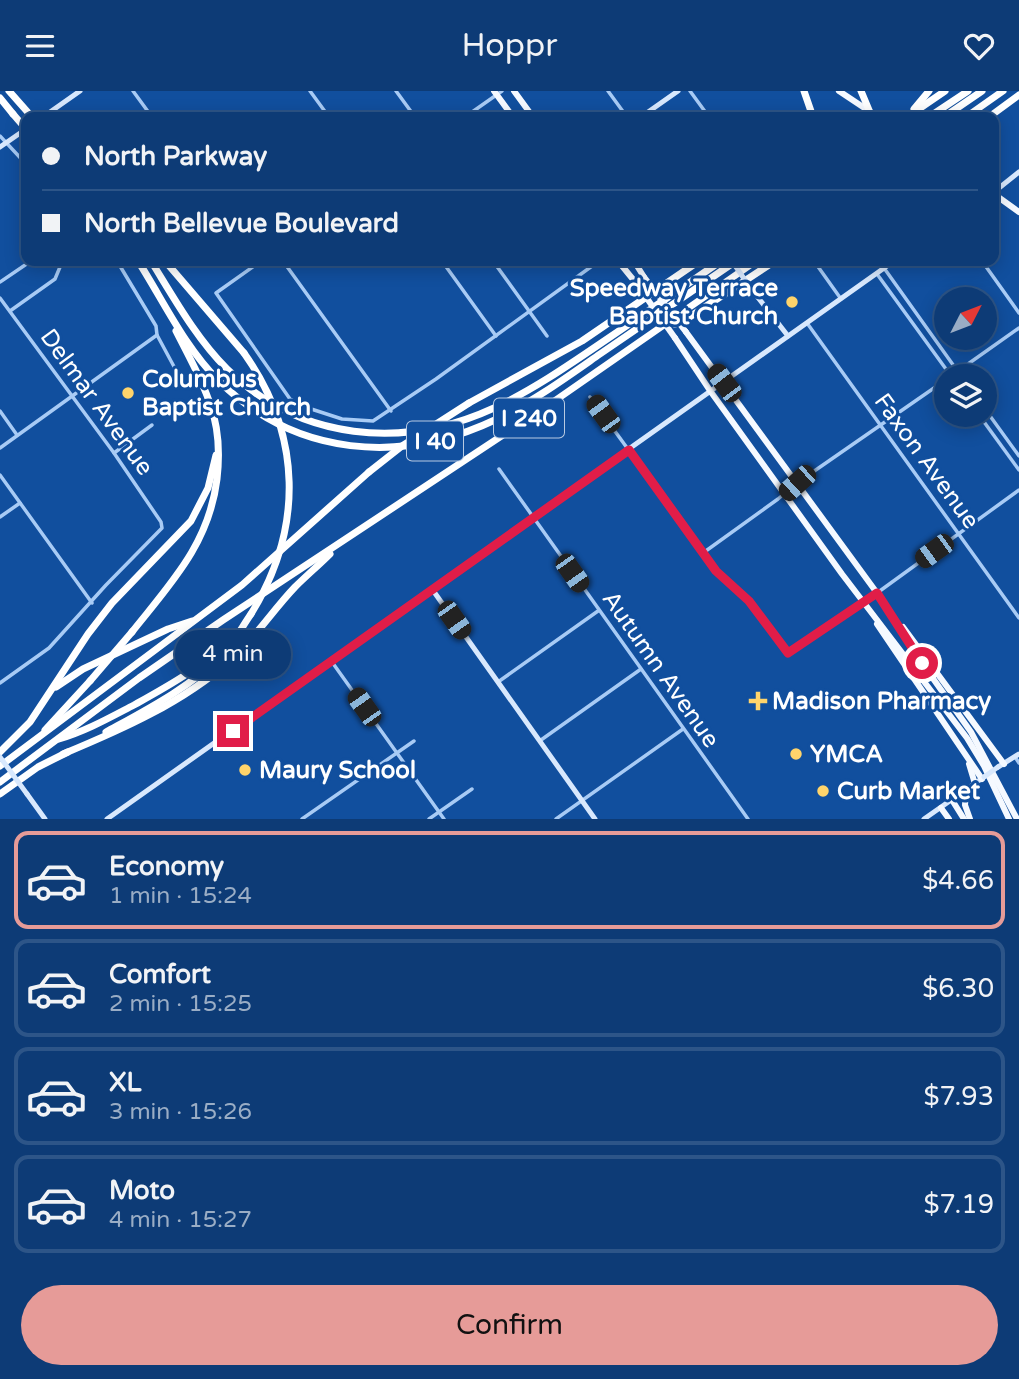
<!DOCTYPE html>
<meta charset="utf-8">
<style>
body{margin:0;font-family:"Varela Round",sans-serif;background:#1b467e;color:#f1f3f6;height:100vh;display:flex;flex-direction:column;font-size:26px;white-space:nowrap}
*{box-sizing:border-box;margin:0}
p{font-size:23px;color:#9aadc5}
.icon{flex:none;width:38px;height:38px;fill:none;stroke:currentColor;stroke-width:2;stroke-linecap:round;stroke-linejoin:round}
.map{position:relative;height:728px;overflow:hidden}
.side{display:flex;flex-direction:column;background:#0d3b76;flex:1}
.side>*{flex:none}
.banner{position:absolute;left:21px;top:21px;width:978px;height:154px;border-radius:14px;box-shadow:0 4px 18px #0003,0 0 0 2px #2d5588;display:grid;align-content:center;height:154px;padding:0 21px;background:#0d3b76}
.needle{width:46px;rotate:48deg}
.tools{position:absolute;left:934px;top:196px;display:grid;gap:14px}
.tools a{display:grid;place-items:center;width:63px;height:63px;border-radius:50%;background:#0d3b76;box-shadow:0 4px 18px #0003,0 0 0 2px #2d5588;font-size:35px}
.end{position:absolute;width:32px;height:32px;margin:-16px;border:9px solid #e11d48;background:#fff;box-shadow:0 0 0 4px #fff}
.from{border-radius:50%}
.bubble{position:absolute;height:49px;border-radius:24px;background:#0d3b76;box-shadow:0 4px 18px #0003,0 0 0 2px #2d5588;font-size:23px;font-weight:600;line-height:49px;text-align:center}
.car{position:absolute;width:21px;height:42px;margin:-21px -10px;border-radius:9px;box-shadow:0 0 5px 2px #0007;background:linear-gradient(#222 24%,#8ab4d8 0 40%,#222 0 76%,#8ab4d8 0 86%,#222 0)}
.banner b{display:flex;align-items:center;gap:24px;height:66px;font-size:26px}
.banner b+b{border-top:2px solid #2d5588}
.banner i{width:18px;height:18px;background:#f1f3f6}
ul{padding:12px 0 0;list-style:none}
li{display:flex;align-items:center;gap:21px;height:98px;margin:0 14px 10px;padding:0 7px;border:4px solid #2d5588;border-radius:14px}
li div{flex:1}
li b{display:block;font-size:26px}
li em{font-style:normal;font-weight:600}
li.current{border-color:#e69b98}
li>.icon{width:63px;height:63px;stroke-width:1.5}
.cta{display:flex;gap:14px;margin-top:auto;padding:14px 21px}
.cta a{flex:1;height:80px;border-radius:42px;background:#e69b98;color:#111;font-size:28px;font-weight:600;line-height:80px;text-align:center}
header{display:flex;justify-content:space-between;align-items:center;height:91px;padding:0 21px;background:#0d3b76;font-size:32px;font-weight:600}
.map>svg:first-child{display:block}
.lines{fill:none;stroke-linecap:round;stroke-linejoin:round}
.street{stroke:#a8cbf5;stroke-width:3.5}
.secondary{stroke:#d8e8fd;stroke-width:5}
.primary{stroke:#f5f9ff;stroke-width:6}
.highway{stroke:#fff;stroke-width:7}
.secondary-bridge{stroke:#d8e8fd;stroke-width:5}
.primary-bridge{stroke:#f5f9ff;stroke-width:6}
.highway-bridge{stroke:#fff;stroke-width:7}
.route{stroke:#e11d48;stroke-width:9}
.poi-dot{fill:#ffd46b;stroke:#114f9e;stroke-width:2.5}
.labels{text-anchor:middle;stroke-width:6;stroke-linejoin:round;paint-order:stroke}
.shield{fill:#114f9e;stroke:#b8cae2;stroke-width:2}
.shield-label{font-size:23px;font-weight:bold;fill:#fff}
.poi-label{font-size:24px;font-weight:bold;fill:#fff;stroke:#114f9e;text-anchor:start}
.street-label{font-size:24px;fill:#fff;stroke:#114f9e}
</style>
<header><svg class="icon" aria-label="menu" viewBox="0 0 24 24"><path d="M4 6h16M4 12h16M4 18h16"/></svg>Hoppr<svg class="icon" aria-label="heart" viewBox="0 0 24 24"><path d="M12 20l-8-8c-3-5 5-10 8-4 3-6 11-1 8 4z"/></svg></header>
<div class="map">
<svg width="1019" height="728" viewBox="0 0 1019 728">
<rect width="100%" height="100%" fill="#114f9e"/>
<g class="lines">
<!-- street -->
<g class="street">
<polyline points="133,0 152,26"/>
<polyline points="310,0 329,26"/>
<polyline points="396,0 415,26"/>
<polyline points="608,0 627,26"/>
<polyline points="690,0 709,26"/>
<polyline points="465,26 502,0"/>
<polyline points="0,45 26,73"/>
<polyline points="117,170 156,235 157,244 185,296"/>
<polyline points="261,170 216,202 290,308 302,315 342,328 373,330 436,288 599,170"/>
<polyline points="283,170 391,320"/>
<polyline points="442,170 496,245"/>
<polyline points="493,170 547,245"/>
<polyline points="814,170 841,208"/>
<polyline points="982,170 1019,222"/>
<polyline points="884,177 961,285"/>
<polyline points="877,183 951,285"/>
<polyline points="0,191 31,170"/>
<polyline points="0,207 114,362 161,431 162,437 106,494 49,557 0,592"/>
<polyline points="10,220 55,188 60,176 57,170"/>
<polyline points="807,232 1019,527"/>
<polyline points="951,285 1019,237"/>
<polyline points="590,306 716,479 749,510 788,562 877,502 1019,399"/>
<polyline points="985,318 1019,365"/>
<polyline points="0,320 17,344"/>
<polyline points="979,324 1019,379"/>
<polyline points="0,357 157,244"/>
<polyline points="114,362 152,334"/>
<polyline points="499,378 748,728"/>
<polyline points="0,384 92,512"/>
<polyline points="0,426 20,412"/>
<polyline points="703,462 778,408 797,392 947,288"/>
<polyline points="332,571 444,728"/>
<polyline points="498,591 598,520"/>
<polyline points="541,649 641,578"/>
<polyline points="1015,666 1019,672"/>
<polyline points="302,728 414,650"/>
<polyline points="429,728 472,698"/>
<polyline points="556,728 683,638"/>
</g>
<!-- secondary -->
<g class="secondary">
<polyline points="43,26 80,0"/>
<polyline points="641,26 678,0"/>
<polyline points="0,56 26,38"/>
<polyline points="994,101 1019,81"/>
<polyline points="749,195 788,245"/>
<polyline points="432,498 595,728"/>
<polyline points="998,676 1019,663"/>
<polyline points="27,703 45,728"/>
<polyline points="107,728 894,170"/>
<polyline points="924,728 984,686"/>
</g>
<!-- primary -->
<g class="primary">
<polyline points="494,0 513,26"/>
<polyline points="514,0 533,26"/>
<polyline points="839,0 878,26"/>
<polyline points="994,103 1019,121"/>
<polyline points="618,170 636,192"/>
<polyline points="634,170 644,186"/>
<polyline points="686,241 877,502 922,572 971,641 1017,728"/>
<polyline points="675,247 711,301 842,483 967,647 984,675 1009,728"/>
<polyline points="877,533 982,688"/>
<polyline points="903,536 1004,673"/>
<polyline points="969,673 975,693"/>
<polyline points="966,699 965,714 970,728"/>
<polyline points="952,709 964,728"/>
<polyline points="941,717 949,728"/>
</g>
<!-- highway -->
<g class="highway">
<polyline points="9,0 32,26"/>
<polyline points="804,0 813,26"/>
<polyline points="861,0 869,19"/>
<polyline points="0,7 13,23"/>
<polyline points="914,18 929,0"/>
<polyline points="907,26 945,0"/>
<polyline points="929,26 968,0"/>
<polyline points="944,26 982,0"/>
<polyline points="966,26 1003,0"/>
<polyline points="989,26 1019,4"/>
<path d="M138,170c25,39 46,85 80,119 77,77 183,85 279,39 37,-18 70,-42 103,-65 46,-31 91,-62 136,-93"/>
<path d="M151,170c23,37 45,77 76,108 73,72 176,81 267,39 43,-20 82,-48 122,-75 35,-24 70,-48 105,-72"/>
<polyline points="165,170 244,262"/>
<polyline points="675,233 688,227 775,170"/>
<polyline points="469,312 582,250 699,170"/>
<path d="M132,541c39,-49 77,-88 85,-153 3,-26 2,-51 -7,-75 -8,-25 -22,-49 -34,-73"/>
<polyline points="56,596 83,578 168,538 192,530"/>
<polyline points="45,639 90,590"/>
<path d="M106,641c40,-22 85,-45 117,-78 11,-12 19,-27 28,-40"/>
<path d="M59,648c27,-8 50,-21 75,-34 34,-19 67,-37 95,-65"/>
<polyline points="0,661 30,631 88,543 112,512 191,430 208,397 216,364"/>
<path d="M63,663c60,-25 119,-51 168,-94 24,-22 42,-50 64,-73 11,-11 24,-22 35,-33"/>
<polyline points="0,675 242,494 369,381"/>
<polyline points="0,691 139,587 223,529 553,311 756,170"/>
<polyline points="0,703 38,676 68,661"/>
</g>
<!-- secondary-bridge -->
<g class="secondary-bridge">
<polyline points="732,170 749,195"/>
<polyline points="0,666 27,703"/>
<polyline points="984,686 998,676"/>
</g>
<!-- primary-bridge -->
<g class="primary-bridge">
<polyline points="644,186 686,241"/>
<polyline points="636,192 675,247"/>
</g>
<!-- highway-bridge -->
<g class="highway-bridge">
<polyline points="13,23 26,38"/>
<path d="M244,262c58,82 60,175 7,261"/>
<polyline points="369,381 402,355 469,312"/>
<polyline points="90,590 132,541"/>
</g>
</g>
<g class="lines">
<!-- route -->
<polyline class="route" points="233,640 629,359 716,480 749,510 788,562 877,502 922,572"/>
</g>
<!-- markers -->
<g class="poi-dot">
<circle cx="792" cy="211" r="7"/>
<circle cx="128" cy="302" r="7"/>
<path d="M754.5 599.5h7v7h7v7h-7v7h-7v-7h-7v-7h7z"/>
<circle cx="796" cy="663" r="7"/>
<circle cx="245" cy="679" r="7"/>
<circle cx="823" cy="700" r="7"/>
</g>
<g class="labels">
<!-- shield labels -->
<g class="shield">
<rect x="494" y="307.5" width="70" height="39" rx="5"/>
<rect x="407" y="330.5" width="56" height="39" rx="5"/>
</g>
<g class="shield-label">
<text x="529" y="335">I 240</text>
<text x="435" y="358">I 40</text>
</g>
<!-- poi labels -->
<g class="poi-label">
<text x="778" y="205" text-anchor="end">Speedway Terrace<tspan x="778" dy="28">Baptist Church</tspan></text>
<text x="142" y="296">Columbus<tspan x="142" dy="28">Baptist Church</tspan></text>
<text x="772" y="618">Madison Pharmacy</text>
<text x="810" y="671">YMCA</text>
<text x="259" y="687">Maury School</text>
<text x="837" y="708">Curb Market</text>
</g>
<!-- street labels -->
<g class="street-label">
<text transform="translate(97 311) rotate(54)" y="8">Delmar Avenue</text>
<text transform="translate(927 370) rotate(54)" y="8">Faxon Avenue</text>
<text transform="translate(661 578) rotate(55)" y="8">Autumn Avenue</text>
</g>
</g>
</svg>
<div class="tools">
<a><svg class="needle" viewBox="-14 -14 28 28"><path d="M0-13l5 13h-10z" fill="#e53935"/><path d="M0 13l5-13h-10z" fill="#9aadc5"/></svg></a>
<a><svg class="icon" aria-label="layers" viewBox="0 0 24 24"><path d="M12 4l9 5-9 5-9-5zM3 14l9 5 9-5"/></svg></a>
</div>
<i class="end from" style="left:922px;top:572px"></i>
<i class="end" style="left:233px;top:640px"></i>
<div class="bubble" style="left:175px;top:539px;width:116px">4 min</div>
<i class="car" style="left:724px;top:292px;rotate:323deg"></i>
<i class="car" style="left:603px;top:323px;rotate:324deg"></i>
<i class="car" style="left:797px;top:392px;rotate:228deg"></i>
<i class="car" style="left:934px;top:460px;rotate:234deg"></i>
<i class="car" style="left:572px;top:482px;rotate:145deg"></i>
<i class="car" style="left:454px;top:529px;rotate:145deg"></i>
<i class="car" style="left:364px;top:616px;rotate:325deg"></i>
<div class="banner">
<b><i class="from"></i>North Parkway</b>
<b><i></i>North Bellevue Boulevard</b>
</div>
</div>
<section class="side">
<ul>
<li class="current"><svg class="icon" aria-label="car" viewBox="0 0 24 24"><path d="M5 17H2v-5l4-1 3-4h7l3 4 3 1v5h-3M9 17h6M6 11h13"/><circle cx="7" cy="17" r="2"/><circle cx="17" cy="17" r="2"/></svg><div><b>Economy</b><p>1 min · 15:24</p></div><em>$4.66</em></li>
<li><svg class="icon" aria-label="car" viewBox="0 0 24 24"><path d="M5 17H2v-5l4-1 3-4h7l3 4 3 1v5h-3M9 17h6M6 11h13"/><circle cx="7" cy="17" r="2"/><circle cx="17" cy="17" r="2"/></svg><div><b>Comfort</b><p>2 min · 15:25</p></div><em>$6.30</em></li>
<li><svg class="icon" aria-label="car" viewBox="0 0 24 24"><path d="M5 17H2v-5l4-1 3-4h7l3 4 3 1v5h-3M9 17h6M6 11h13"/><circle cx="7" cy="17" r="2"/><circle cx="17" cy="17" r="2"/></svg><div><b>XL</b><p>3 min · 15:26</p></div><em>$7.93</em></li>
<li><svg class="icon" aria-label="car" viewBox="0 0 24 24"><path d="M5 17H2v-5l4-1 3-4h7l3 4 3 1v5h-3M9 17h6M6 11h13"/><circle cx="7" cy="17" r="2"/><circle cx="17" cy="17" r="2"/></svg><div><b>Moto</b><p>4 min · 15:27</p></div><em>$7.19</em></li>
</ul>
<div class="cta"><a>Confirm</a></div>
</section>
